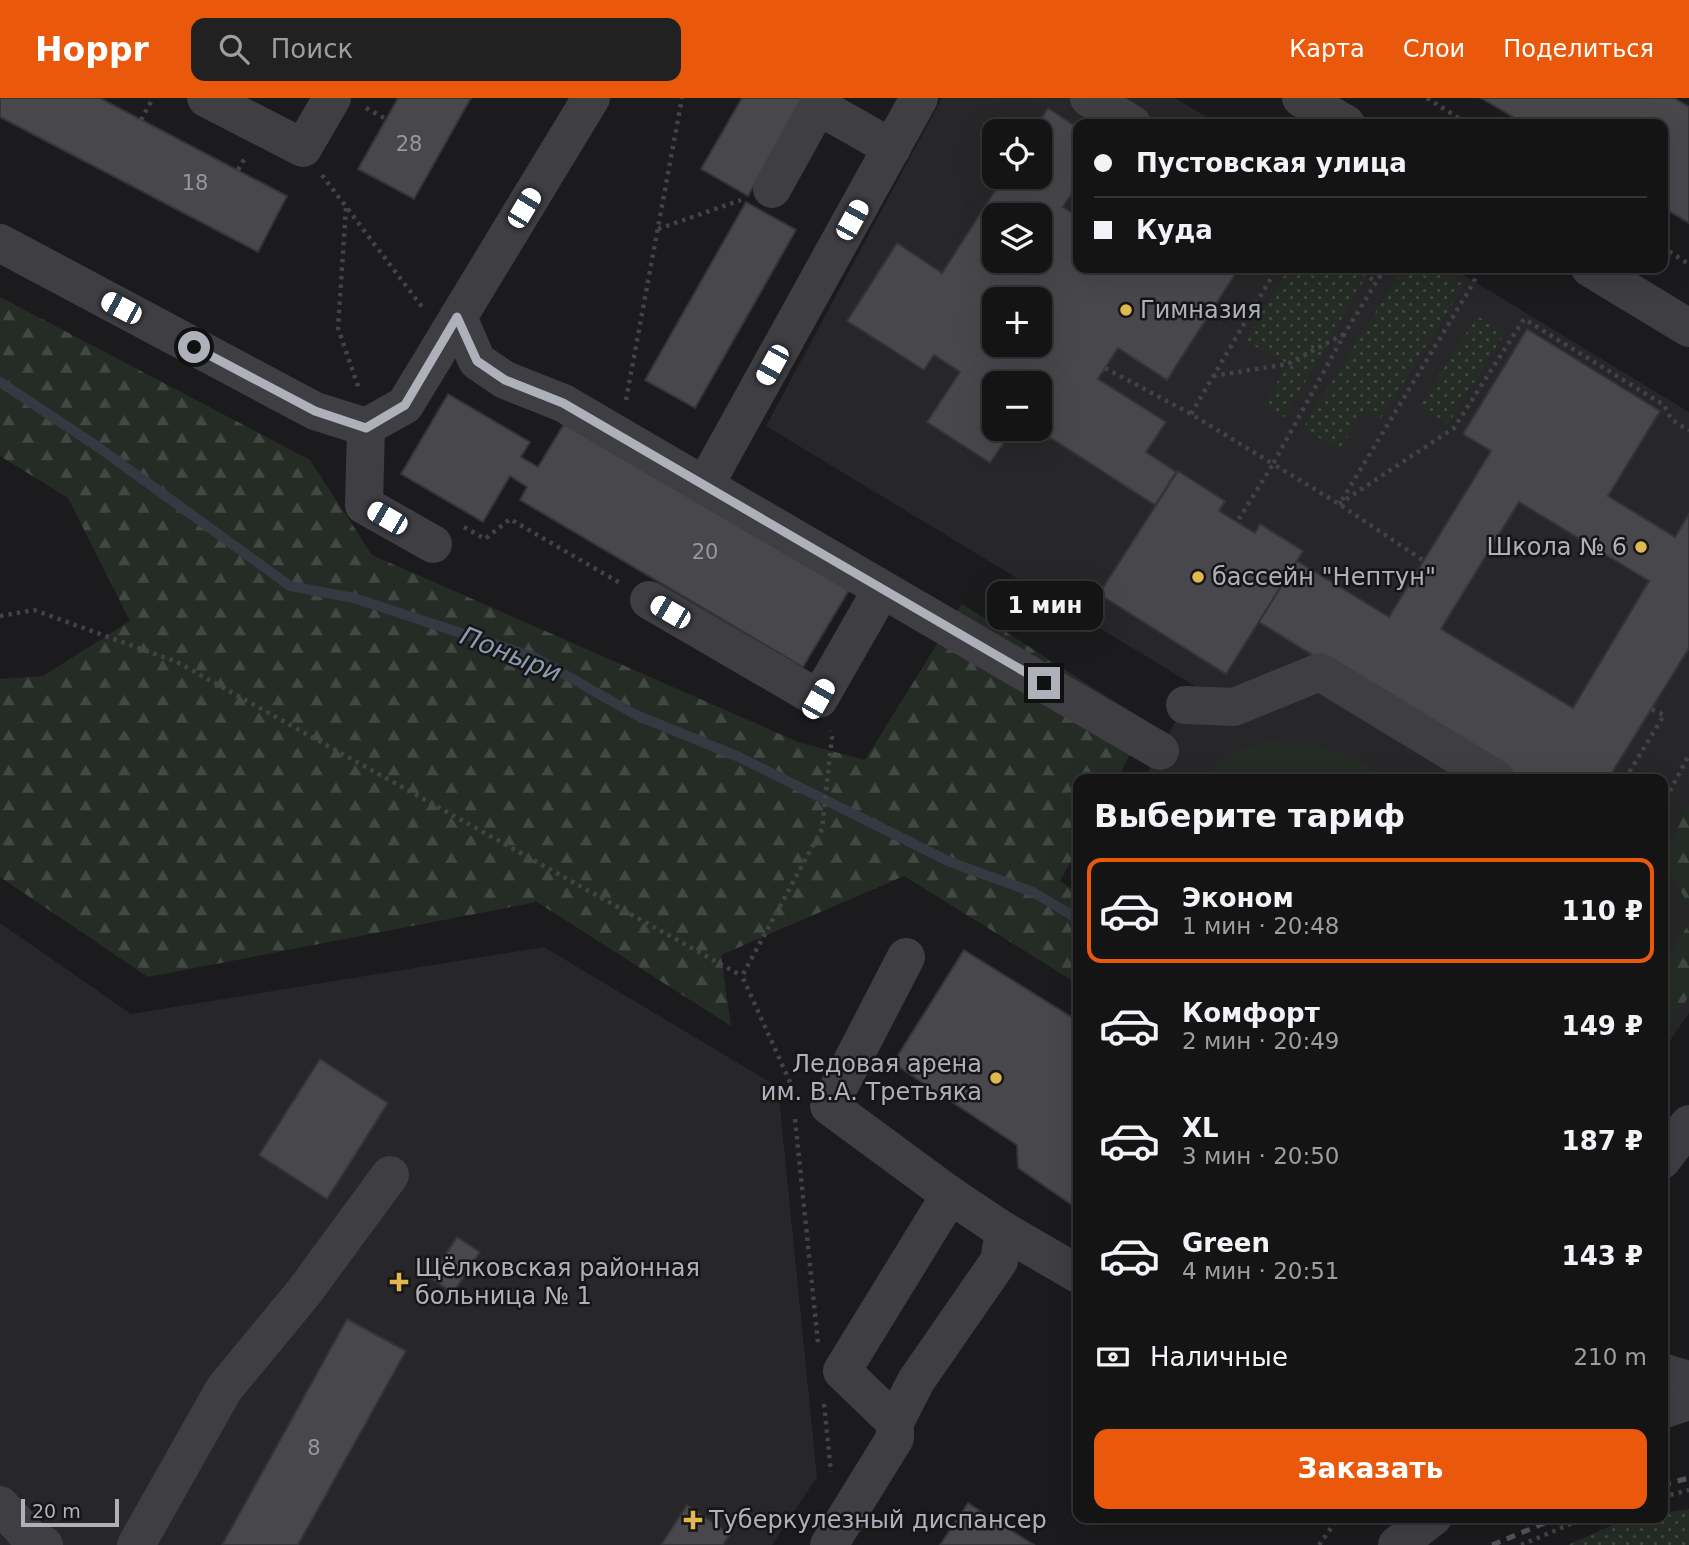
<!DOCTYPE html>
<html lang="ru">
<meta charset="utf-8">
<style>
body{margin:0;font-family:"DejaVu Sans",sans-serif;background:#212122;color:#f1f3f6;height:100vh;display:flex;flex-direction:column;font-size:26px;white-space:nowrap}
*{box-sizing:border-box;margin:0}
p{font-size:23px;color:#9d9ea0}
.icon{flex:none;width:38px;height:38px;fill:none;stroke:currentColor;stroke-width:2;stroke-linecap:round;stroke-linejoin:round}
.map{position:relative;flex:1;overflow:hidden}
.side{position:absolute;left:1073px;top:676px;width:595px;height:749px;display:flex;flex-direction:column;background:#141415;border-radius:14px;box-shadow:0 7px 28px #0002,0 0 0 2px #333334}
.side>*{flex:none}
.guide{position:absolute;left:1073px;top:21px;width:595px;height:154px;border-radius:14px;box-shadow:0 7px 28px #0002,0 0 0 2px #333334;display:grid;align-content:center;height:154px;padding:0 21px;background:#141415}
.tools{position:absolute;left:982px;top:21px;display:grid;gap:14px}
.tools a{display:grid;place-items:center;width:70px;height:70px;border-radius:14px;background:#141415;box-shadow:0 7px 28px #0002,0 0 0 2px #333334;font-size:35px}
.scale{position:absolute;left:21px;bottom:18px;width:98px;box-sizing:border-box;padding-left:7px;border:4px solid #aeb1ba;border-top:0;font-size:19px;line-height:24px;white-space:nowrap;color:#aeb1ba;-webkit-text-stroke:5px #161517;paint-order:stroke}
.end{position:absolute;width:32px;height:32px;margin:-16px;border:9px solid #aeb1ba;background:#111;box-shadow:0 0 0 4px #111}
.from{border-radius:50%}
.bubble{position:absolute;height:49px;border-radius:14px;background:#141415;box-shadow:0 7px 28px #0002,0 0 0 2px #333334;font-size:23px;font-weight:700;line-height:49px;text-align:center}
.car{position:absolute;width:21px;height:42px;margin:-21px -10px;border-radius:9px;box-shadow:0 0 5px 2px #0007;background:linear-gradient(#fff 24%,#345 0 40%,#fff 0 76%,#345 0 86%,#fff 0)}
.guide b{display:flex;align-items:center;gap:24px;height:66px;font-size:26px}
.guide b+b{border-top:2px solid #333334}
.guide i{width:18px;height:18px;background:#f1f3f6}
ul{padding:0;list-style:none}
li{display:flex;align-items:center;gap:21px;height:105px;margin:0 14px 10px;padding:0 7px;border:4px solid transparent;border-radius:14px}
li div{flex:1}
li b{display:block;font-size:26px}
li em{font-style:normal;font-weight:700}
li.selected{border-color:#ea580c}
li>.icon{width:63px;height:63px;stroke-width:1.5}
h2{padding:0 21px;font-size:32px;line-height:84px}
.pay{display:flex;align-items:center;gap:18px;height:77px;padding:0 21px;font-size:26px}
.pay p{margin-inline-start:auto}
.cta{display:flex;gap:14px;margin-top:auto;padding:14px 21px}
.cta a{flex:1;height:80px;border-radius:14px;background:#ea580c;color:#fff;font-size:28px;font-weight:700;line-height:80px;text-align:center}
header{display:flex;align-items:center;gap:42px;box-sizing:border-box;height:98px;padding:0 35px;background:#ea580c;color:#fff}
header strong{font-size:33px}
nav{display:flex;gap:38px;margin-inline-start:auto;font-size:24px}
.search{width:490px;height:63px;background:#212122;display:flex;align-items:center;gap:18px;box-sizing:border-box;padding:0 24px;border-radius:14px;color:#9d9ea0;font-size:26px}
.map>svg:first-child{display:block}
.built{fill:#272729;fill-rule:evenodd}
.green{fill:url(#green-dots)}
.forest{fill:url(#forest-firs)}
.pitch{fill:#252c26}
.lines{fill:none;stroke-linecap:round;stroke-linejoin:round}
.stream{stroke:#333a41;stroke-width:10}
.building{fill:#48484c;stroke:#353538;stroke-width:2;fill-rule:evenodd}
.path{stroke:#424348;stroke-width:4.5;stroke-dasharray:3.5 5;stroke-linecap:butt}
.minor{stroke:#3e3e43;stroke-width:38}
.rail{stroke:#53545a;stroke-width:5;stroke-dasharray:9 7;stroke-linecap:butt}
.route{stroke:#aeb1ba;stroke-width:9}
.poi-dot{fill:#e1b84e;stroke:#161517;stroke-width:2.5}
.labels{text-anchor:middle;stroke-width:5;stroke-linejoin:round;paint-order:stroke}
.number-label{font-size:21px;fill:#94979e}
.poi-label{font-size:24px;fill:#aeb1ba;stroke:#161517;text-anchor:start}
.water-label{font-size:26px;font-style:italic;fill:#899cb1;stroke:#161517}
</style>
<header>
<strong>Hoppr</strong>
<div class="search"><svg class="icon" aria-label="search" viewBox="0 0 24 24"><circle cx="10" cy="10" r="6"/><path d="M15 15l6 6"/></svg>Поиск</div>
<nav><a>Карта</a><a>Слои</a><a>Поделиться</a></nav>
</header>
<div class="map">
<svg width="1689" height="1447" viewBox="0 0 1689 1447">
<defs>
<pattern id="green-dots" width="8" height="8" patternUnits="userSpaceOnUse" patternTransform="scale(1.75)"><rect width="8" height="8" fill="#252c26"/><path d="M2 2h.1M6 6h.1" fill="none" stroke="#424843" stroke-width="1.8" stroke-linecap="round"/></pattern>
<pattern id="forest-firs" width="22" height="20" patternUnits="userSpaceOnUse" patternTransform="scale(1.75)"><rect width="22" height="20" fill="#252c26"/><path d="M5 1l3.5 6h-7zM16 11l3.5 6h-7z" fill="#424843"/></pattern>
</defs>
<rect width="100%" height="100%" fill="#1b1a1c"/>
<!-- built -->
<g class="built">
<path d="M942,0h233l43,26h-140v144h374l237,144v601l-26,38 -1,-272h-518l51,-93 -429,-260zM994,33h46v46h-46zM994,117h46v46h-46zM994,201h46v46h-46zM994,285h46v46h-46z"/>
<polygon points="0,825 131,916 544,849 778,989 817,1379 772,1447 0,1447"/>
</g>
<!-- green -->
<g class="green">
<polygon points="1289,170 1371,170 1285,319 1264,307 1288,266 1245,243"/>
<polygon points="1403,170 1437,170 1464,187 1380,322 1364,312 1339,352 1303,330"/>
<polygon points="1477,218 1505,235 1448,326 1420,308"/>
<polygon points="1689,1411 1689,1447 1568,1447 1626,1421 1662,1419 1663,1415"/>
</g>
<!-- forest -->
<g class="forest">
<polygon points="0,199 310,362 372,457 798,644 865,662 962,506 1147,624 1117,681 1078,681 1078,751 1060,783 1078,795 1078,886 904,778 721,857 731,928 537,804 148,879 0,779 0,581 43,578 130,523 68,400 0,358"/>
<polygon points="1689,707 1689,807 1662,762"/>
<polygon points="1689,826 1689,898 1663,935 1663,866"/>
</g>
<!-- pitch -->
<polygon class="pitch" points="1264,643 1316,646 1362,663 1393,681 1202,681 1226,658"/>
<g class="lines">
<!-- stream -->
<polyline class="stream" points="0,284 98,349 290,488 354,500 534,559 636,617 739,659 950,764 1033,794 1078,821"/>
</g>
<!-- building -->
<g class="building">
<polygon points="0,0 100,0 287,98 258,154 0,19"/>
<polygon points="398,0 471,0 414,101 358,71"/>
<polygon points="742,0 803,0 748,98 701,71"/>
<polygon points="1481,0 1674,0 1689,9 1689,125 1662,109 1662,26 1525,26"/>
<path d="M1048,10l30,20v56l-15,23 15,10v51h161l-72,112 -49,-32 -20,31 68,43 -20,30 30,20 -21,33 -118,-76h3v-46h-46v46h19l-23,34 -63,-41 33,-50 -26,-17 -10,15 -77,-49 50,-78 45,30 62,-96h36v-46h-6zM994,117h46v46h-46zM994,201h46v46h-46z"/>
<polygon points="746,104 796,132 695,310 645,282"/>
<path d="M1527,231l133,82 -52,85 67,41 14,-23v134l-81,131h-95l-254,-157 38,-61 92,56 102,-166 -28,-17zM1519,404l130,79 -76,127 -132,-79z"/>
<polygon points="448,296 530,344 521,359 538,369 570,316 854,484 803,569 520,402 527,389 510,378 483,424 401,376"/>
<polygon points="1178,373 1225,403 1219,413 1255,435 1260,426 1303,453 1226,576 1099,496"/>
<polygon points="964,852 1078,923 1078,1111 1018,1070 1017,1047 893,965"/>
<polygon points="320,961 388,1005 327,1101 259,1057"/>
<polygon points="457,1139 480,1154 453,1195 430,1180"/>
<polygon points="347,1221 406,1253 298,1447 222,1447"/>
<polygon points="968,1405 1034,1447 940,1447"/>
<polygon points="687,1407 730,1436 723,1447 661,1447"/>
</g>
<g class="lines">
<!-- path -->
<g class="path">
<polyline points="1427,0 1468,26"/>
<polyline points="366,10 386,21"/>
<polyline points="141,22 153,0"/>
<polyline points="238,72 246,58"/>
<polyline points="322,77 422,209"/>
<polyline points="346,110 338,230 359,291"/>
<polyline points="658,131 741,102"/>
<polyline points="1662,149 1689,166"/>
<polyline points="1356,170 1376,184"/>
<polyline points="1385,170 1345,235 1273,366 1339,406 1424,463"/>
<polyline points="1105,270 1191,316 1273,366 1237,424"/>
<polyline points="1213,278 1288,266 1344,236"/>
<polyline points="626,302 682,0"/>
<polyline points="1191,316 1277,170"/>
<polyline points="1342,402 1474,184 1477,170"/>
<polyline points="1339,406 1454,330 1524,221 1664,307 1671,321 1689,333"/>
<polyline points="464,429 485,441 510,421 620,485"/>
<polyline points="0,518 34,512 177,564 742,878"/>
<polyline points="1625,681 1664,617 1651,611"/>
<polyline points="1662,708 1689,657"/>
<polyline points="793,1001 791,986 742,878 822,731 832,639 830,633"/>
<polyline points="795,1021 818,1245"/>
<polyline points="824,1306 831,1374"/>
<polyline points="1662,1399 1689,1392"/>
<polyline points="1319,1447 1339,1419"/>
<polyline points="1521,1447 1587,1419"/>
</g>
<!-- minor -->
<g class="minor">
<polyline points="206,0 303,50 332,0"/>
<polyline points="1089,0 1132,26"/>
<polyline points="1301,0 1346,26"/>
<polyline points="772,91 818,8 892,50"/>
<polyline points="0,145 315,313 366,329 405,307 591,0"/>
<polyline points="1590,170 1689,230"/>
<polyline points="458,219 477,263 505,282 563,305 882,491 819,601 649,502"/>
<polyline points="366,329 364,407 433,446"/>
<polyline points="705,387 919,0"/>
<polyline points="882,491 1160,653"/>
<polyline points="1185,607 1234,609 1320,574 1496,681"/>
<polyline points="1662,1062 1689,1026"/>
<polyline points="1004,1133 1078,1176"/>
<polyline points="1662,1274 1689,1282"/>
<polyline points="1662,1312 1689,1303"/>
<polyline points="895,1324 842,1273 950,1097"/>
<polyline points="0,1407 33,1443 44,1447"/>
<polyline points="136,1447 224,1291 304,1194 390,1077"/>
<polyline points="829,1447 895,1340 895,1324 916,1283 999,1163 1004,1133 950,1097 829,1008 906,859"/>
<polyline points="1397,1447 1433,1419"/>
</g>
<!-- rail -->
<g class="rail">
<polyline points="1662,1387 1689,1380"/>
<polyline points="1492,1447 1559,1419"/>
</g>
</g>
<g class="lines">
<!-- route -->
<polyline class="route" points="194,249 315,313 366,330 405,307 457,219 477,263 505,282 563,305 1044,585"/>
</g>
<!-- markers -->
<g class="poi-dot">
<circle cx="1126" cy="212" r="7"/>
<circle cx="1641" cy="449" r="7"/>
<circle cx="1198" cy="479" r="7"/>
<circle cx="996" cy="980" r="7"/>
<path d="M395.5 1173.5h7v7h7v7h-7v7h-7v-7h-7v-7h7z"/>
<path d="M689.5 1411.5h7v7h7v7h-7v7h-7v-7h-7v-7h7z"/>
</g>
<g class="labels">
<!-- number labels -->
<g class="number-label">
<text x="409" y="53">28</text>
<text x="195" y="92">18</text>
<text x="705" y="461">20</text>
<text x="314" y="1357">8</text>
</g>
<!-- poi labels -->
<g class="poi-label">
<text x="1140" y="220">Гимназия</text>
<text x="1627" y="457" text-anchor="end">Школа № 6</text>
<text x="1212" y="487">бассейн "Нептун"</text>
<text x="982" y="974" text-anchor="end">Ледовая арена<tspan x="982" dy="28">им. В.А. Третьяка</tspan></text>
<text x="415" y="1178">Щёлковская районная<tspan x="415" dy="28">больница № 1</tspan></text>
<text x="709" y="1430">Туберкулезный диспансер</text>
</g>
<!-- water labels -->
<g class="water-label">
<text transform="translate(511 556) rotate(22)" y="9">Поныри</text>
</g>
</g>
</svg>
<div class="tools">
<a><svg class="icon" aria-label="locate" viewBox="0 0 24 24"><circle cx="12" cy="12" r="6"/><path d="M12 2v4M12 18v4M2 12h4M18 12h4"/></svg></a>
<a><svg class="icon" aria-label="layers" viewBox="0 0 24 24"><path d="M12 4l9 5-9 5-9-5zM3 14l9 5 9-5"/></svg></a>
<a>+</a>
<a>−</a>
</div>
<div class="scale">20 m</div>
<i class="end from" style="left:194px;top:249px"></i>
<i class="end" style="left:1044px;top:585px"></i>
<div class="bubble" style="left:987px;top:483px;width:116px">1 мин</div>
<i class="car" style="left:524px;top:110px;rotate:31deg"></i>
<i class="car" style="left:852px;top:122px;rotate:29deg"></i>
<i class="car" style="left:121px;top:210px;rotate:298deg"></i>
<i class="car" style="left:772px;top:267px;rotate:209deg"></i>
<i class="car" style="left:387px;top:420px;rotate:300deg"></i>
<i class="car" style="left:670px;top:514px;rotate:300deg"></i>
<i class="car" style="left:818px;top:601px;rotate:30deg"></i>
<div class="guide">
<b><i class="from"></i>Пустовская улица</b>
<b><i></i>Куда</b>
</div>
<section class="side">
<h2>Выберите тариф</h2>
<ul>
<li class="selected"><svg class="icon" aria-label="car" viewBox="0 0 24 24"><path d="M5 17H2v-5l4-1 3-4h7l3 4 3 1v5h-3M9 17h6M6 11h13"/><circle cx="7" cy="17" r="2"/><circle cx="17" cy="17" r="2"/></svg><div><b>Эконом</b><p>1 мин · 20:48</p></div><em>110 ₽</em></li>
<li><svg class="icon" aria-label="car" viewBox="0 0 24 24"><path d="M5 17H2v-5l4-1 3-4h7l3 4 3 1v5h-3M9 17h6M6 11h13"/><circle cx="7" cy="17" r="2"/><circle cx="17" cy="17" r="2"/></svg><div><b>Комфорт</b><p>2 мин · 20:49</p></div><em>149 ₽</em></li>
<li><svg class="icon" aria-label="car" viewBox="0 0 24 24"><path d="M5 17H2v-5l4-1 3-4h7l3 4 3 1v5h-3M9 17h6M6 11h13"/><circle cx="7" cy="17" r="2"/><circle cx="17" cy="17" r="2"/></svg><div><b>XL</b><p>3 мин · 20:50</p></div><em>187 ₽</em></li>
<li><svg class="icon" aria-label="car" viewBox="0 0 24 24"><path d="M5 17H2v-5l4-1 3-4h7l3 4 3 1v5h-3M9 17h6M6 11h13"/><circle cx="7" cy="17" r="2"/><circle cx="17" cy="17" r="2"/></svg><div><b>Green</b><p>4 мин · 20:51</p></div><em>143 ₽</em></li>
</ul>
<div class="pay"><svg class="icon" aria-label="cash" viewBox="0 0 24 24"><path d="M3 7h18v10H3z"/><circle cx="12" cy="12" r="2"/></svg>Наличные<p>210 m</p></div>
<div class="cta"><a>Заказать</a></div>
</section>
</div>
